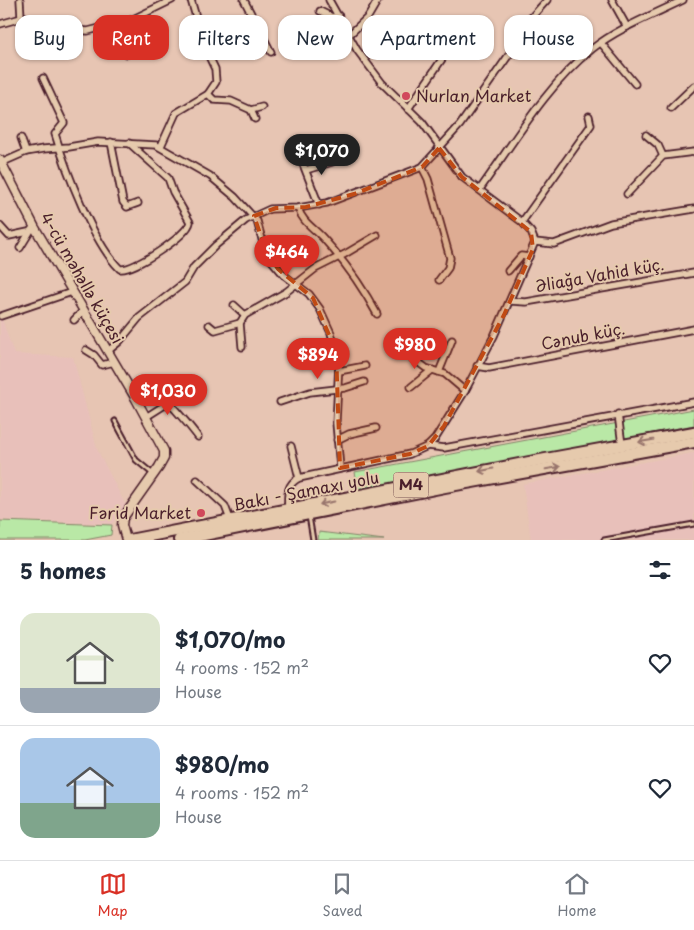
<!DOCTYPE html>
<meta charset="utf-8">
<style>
:root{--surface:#fff;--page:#f2f2f3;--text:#1f2937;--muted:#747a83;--line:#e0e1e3;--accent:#d93025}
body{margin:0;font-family:"Playpen Sans",sans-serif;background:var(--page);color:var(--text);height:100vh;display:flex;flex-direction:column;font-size:19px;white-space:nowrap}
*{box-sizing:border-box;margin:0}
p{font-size:16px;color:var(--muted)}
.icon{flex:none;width:28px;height:28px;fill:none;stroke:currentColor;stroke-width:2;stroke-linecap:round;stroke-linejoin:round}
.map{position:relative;height:540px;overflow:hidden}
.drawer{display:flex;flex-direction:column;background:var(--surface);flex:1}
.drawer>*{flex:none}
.guide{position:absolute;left:15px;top:15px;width:665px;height:45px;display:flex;gap:10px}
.price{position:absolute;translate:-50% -42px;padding:0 11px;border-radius:18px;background:var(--accent);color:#fff;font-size:16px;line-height:32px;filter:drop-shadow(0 1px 2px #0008)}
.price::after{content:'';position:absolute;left:50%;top:30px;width:15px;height:11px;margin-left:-8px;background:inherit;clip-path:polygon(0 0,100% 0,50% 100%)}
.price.current{background:#222;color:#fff}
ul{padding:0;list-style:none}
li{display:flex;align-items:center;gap:15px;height:125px;padding:0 20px}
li+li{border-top:1px solid var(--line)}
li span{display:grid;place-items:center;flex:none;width:140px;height:100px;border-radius:15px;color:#555}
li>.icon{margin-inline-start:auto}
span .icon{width:60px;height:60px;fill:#fffc;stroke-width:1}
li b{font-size:21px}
h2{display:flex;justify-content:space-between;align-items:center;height:60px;padding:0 20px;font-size:21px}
.chip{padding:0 18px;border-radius:15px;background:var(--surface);box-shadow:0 1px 4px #0004;font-size:18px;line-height:45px}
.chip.current{background:var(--accent);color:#fff}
.tab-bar{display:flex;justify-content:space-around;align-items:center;height:70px;border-top:1px solid var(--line);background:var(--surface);font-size:14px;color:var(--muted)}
.tab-bar a{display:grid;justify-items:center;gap:2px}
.tab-bar .current{color:var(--accent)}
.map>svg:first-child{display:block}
.built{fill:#e8c0ba}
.green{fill:#b9e8a6;stroke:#828468}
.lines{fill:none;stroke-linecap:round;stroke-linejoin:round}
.service-casing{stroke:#4a1f2b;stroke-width:7}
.minor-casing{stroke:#4a1f2b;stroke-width:9}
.tertiary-casing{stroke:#4a1f2b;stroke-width:11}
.trunk-casing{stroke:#4a1f2b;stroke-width:14}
.service{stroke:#e6caad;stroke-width:3}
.minor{stroke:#e6caad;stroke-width:5.5}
.tertiary{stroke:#e6caad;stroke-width:8}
.trunk{stroke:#e6caad;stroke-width:10}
.oneway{stroke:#98746c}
.marked{fill:#c04a14;fill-opacity:0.2;stroke:#c04a14;stroke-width:4;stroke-dasharray:10 6;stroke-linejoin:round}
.poi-dot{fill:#d1495b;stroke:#e6caad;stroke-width:2}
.labels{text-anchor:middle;stroke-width:4;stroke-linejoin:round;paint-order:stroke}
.shield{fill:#e6caad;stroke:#795252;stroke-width:1}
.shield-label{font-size:15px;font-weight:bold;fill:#4a1f2b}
.poi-label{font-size:16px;fill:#4a1f2b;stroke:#e6caad;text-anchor:start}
.street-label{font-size:16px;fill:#4a1f2b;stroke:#e6caad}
</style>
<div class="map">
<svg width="694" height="540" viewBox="0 0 694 540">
<rect width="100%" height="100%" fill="#e7c5b3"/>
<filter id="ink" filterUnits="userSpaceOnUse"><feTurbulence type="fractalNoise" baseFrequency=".02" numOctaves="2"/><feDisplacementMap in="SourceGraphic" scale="10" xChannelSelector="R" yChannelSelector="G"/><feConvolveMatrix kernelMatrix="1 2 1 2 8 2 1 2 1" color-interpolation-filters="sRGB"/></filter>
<g filter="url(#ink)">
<g class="built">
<polygon points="0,313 14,354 73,357 97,449 126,506 112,524 0,520"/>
<polygon points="694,453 694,540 531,540 523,484"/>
</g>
<g class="green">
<polygon points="694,409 694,425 358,490 355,472"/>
<polygon points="0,521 112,525 111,535 85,540 0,540"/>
<polygon points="319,532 384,540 318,540"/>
</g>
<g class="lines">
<g class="service-casing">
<g id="service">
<polyline points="115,421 136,460 153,474"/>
<polyline points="309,516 313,540"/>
<polyline points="604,540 694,524"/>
</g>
</g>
<g class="minor-casing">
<g id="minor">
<polyline points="20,0 21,17"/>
<polyline points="244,0 271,52"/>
<polyline points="612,0 627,27"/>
<polyline points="320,11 332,17 339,16"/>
<polyline points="0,24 25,17 58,29 88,31 131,20 172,0"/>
<polyline points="120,24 127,54"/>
<polyline points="349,35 368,17 378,0"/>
<polyline points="601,43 635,84"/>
<path d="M43,78L64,123L55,134C66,170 93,243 120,269C134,271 188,235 190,222L173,192L168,178L129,143"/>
<polyline points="208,94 214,100 231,101 251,110 262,107"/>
<polyline points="671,108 694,86"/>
<polyline points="408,109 451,46"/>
<polyline points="251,110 255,119"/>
<polyline points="646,135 658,145 663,156"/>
<polyline points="21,138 26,152"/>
<polyline points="111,142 123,202 127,207 138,203"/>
<polyline points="161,146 176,113 208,94 216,82 215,69 205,48 191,0"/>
<polyline points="299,154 319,205"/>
<polyline points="1,163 26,152 43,149 69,147 98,142 156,145 210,176 235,197 257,221 263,243 272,261 284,275 309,294 320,309 331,333 339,363 336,423 340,468"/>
<polyline points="422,167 428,179 450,258 448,268 439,280"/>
<polyline points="306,170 332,162"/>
<path d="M480,189C514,142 546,86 592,49C618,28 653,15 683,0"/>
<polyline points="627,194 663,156 694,152"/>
<path d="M298,208C302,222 314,228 323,238C344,261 362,286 377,314"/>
<polyline points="522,222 591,125 589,116"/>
<polyline points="0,226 9,236 28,232"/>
<polyline points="535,242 554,244 611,223 694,209"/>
<polyline points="20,248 31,230"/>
<polyline points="508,271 521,256 529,257"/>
<polyline points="510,301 526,302 694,273"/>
<polyline points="234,305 245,315"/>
<polyline points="1,316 72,292"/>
<polyline points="74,320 83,311"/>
<polyline points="209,325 215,330 240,323"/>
<polyline points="242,347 240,323 245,315 286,292 315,269 345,254 377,235"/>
<polyline points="86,350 94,355 102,365 114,362"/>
<polyline points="108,351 120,341 139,318 185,282 194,267 216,245 246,220 270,209 298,208 327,203 422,167 460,125 513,49 529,20 547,0"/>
<polyline points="411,357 426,368 445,374 465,391"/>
<polyline points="477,366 489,368 694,329"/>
<polyline points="339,371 365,366"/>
<polyline points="439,372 452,340"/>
<polyline points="411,387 432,370"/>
<path d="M136,399L160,390C171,407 186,420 198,437"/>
<polyline points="280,402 310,392 345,388 364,382"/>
<polyline points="618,414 622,445"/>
<polyline points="146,417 168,403"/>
<polyline points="337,440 349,434 376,428"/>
<polyline points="291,446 299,478"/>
<polyline points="428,446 444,448 694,402"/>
<polyline points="197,480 225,506 231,522"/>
<path d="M288,511C288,497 285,485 299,478L410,454L428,446L435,439L465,391L494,336L535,242L531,232L522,222L462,177L422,122L382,83L357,50L329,0"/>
</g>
</g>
<g class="tertiary-casing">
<polyline id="tertiary" points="0,160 35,228 136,399 164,451 164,458 159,467 123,518 122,525 126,540"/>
</g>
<g class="trunk-casing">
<g id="trunk">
<polyline points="129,540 529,462 694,432"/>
<polyline points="179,540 445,487 694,442"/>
</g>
</g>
<use href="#service" class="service"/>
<use href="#minor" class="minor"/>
<use href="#tertiary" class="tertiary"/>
<use href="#trunk" class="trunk"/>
</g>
<defs><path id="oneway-shaft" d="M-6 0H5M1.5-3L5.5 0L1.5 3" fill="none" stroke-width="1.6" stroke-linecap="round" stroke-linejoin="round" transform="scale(1.25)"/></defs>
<g class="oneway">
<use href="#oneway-shaft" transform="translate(646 441) rotate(170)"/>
<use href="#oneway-shaft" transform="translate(553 468) rotate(-10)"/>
<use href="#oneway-shaft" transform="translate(486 470) rotate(169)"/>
<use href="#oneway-shaft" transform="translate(327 503) rotate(168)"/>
</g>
</g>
<path class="marked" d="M439,148L462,177L531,232L533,249L504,315L444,426L428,446L410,454L340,468L336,351L313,298L278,269L266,251L254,216L276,208L306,207L354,194L422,167Z"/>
<g class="poi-dot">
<circle cx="406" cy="96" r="5"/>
<circle cx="201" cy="513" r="5"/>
</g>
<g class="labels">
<rect class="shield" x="393.5" y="472.5" width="35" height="25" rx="4"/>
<g class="shield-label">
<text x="411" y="490">M4</text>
</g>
<g class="poi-label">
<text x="416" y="102">Nurlan Market</text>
<text x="191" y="519" text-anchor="end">Fərid Market</text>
</g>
<g class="street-label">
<text transform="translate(600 275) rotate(-10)" y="6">Əliağa Vahid küç.</text>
<text transform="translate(82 278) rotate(60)" y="6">4-cü məhəllə küçesi</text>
<text transform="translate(583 336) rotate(-11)" y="6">Cənub küç.</text>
<text transform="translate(306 491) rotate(-11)" y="6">Bakı - Şamaxı yolu</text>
</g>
</g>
</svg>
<b class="price current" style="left:322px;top:176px">$1,070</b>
<b class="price" style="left:287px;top:277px">$464</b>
<b class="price" style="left:415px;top:370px">$980</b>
<b class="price" style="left:318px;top:380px">$894</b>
<b class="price" style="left:168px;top:416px">$1,030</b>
<div class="guide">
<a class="chip">Buy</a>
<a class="chip current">Rent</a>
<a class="chip">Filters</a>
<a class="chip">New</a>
<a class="chip">Apartment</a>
<a class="chip">House</a>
</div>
</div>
<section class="drawer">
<h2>5 homes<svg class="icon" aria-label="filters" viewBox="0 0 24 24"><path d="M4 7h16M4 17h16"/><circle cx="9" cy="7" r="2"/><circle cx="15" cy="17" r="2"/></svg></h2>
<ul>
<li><span style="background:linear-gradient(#dfe7d0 75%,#9aa5b1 0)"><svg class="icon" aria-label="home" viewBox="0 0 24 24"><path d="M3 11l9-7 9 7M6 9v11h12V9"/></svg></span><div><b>$1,070/mo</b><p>4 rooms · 152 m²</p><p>House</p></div><svg class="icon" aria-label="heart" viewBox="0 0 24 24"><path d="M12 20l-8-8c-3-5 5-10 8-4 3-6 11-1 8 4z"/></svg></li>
<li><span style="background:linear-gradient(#a9c7e8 65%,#7fa58c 0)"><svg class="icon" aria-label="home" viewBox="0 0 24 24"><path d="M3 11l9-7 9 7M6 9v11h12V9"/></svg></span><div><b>$980/mo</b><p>4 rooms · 152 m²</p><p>House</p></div><svg class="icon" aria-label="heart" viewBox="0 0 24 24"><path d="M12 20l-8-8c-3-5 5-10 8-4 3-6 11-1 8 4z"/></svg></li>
</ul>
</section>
<nav class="tab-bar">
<a class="current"><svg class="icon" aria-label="map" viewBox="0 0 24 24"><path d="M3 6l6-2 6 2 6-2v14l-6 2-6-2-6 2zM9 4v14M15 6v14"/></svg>Map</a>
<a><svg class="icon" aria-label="saved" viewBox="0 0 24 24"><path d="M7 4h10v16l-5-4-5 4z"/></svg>Saved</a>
<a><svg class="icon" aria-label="home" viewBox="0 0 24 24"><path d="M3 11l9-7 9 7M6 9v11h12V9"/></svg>Home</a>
</nav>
